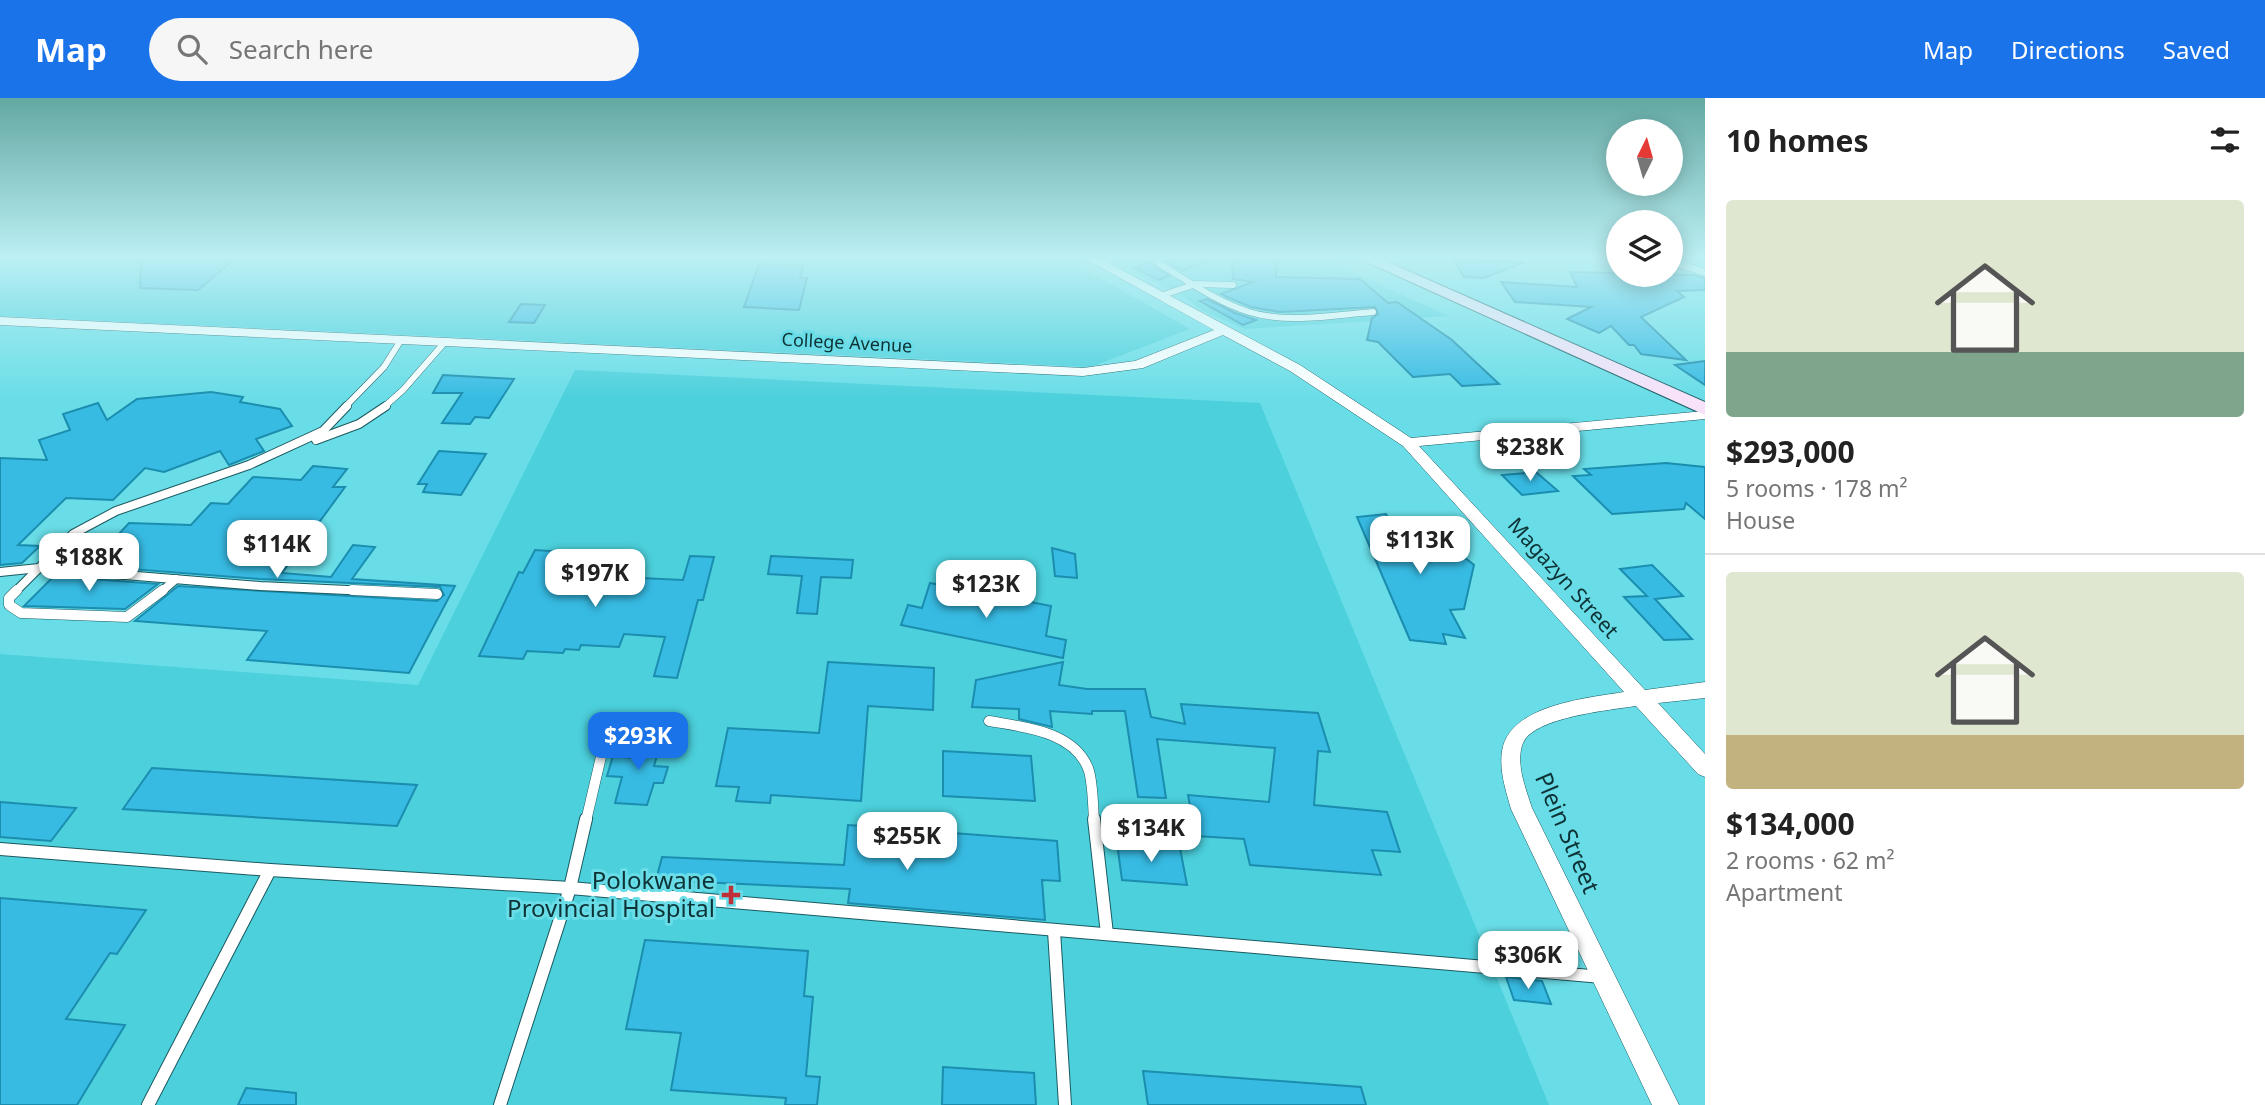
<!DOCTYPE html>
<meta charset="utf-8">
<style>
:root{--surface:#fff;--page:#f6f6f6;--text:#222;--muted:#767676;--line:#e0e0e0;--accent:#1a73e8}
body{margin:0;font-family:"Noto Sans",sans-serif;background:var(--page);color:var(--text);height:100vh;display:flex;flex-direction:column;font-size:26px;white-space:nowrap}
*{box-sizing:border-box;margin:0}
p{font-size:23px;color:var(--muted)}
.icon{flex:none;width:38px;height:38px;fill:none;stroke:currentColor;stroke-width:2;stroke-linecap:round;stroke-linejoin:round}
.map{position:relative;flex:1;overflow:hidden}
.side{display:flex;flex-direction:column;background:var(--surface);width:560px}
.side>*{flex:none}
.needle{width:46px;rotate:5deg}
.tools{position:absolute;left:1606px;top:21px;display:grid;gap:14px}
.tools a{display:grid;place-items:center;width:77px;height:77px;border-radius:50%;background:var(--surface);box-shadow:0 4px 18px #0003;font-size:35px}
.price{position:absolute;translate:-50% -60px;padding:0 16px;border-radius:14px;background:#fff;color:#222;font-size:23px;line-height:46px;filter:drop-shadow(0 2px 4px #0008)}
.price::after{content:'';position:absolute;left:50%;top:42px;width:21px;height:16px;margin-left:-10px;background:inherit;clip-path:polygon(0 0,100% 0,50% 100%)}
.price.active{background:var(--accent);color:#fff}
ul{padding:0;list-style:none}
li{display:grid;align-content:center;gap:14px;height:371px;padding:0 21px}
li+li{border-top:2px solid var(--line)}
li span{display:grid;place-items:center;height:217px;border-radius:7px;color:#555}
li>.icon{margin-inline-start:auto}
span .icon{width:126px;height:126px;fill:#fffc;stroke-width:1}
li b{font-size:30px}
h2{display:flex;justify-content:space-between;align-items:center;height:84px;padding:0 21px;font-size:30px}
header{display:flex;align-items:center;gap:42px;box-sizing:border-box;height:98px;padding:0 35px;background:var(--accent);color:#fff}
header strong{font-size:33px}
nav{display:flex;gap:38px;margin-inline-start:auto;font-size:24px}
.search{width:490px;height:63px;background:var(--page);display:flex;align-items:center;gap:18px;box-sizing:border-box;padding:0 24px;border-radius:38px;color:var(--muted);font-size:26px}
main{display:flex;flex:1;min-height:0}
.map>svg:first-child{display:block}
.built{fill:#4bd0dc}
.building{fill:#37bbe3;stroke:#1b8dae;stroke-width:2}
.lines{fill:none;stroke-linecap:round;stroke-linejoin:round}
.lane-far3-casing{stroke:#1a5a60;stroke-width:7}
.lane-far2-casing{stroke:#1a5a60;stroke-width:10}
.lane-far1-casing{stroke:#1a5a60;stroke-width:11}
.lane-casing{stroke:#1a5a60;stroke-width:14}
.street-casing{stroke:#1a5a60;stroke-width:1}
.secondary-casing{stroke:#1a5a60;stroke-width:2}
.lane-far3{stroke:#fff;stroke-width:6}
.lane-far2{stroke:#fff;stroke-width:8}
.lane-far1{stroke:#fff;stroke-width:10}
.lane{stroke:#fff;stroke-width:12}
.street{fill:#fff;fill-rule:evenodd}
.secondary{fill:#f8e2fa;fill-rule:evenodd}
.poi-dot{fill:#c03038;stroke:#69dde7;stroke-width:2.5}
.labels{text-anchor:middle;stroke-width:6;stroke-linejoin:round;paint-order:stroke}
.far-street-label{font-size:18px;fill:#0d3336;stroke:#69dde7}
.street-label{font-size:21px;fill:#0d3336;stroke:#69dde7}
.near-street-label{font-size:24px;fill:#0d3336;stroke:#69dde7}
.near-poi-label{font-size:24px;fill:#0d3336;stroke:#69dde7;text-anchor:end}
</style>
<header>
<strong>Map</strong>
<div class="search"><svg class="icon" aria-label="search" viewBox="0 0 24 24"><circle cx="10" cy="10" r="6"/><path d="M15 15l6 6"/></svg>Search here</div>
<nav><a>Map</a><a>Directions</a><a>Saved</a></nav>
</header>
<main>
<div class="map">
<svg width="1705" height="1007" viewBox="0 0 1705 1007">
<rect width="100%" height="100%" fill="#69dde7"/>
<g class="built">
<polygon points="0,160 1065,160 1190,231 1091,269 0,218"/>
<polygon points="1113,160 1323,160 1448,218 1245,231 1205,214 1175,193 1136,176"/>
<polygon points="575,272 1260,305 1549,1007 0,1007 0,556 418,587"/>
</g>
<g class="building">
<polygon points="141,160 236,160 198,192 140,190"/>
<polygon points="1161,160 1212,160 1212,161 1182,173"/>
<polygon points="1232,160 1277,160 1276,179 1360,181 1388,205 1397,204 1452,242 1499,286 1462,288 1450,276 1413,279 1378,244 1367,242 1372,220 1378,216 1375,209 1280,214 1251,209 1227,199 1221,196 1253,184 1233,181"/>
<polygon points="1454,162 1525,164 1484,180 1464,179"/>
<polygon points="1153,163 1155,169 1169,178 1159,182 1135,170"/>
<polygon points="759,166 803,168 800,180 807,180 799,212 744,209"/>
<polygon points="1570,174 1693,177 1705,180 1705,192 1677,193 1684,199 1641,219 1686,262 1641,256 1634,247 1629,247 1611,228 1599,235 1567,221 1591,209 1515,204 1501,184 1577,189"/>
<polygon points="1207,201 1235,215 1256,222 1243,227 1200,203"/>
<polygon points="521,206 545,207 534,225 509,224"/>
<polygon points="1705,263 1705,287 1675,267"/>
<polygon points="443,277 496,280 514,281 489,320 475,319 470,326 442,325 462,295 433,295"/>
<polygon points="211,294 243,299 240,304 280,311 292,328 256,341 264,353 229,367 220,353 164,374 145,370 113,402 66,400 18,447 40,448 22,465 0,467 0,360 47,362 39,342 70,332 63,316 98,305 107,322 137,301"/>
<polygon points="439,353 486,356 461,397 423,394 427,386 418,386"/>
<polygon points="1666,365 1705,369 1705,421 1686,405 1684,411 1612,416 1573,378 1591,377 1584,371"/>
<polygon points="313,368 347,371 333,389 345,389 282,475 331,479 353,447 375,449 352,481 455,488 409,575 247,562 267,533 135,523 178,488 437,503 444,497 440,489 260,481 66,466 68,463 92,465 129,425 191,427 211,405 228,406 253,379 301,382"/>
<polygon points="1536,374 1558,393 1522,397 1502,377"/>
<polygon points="1386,416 1388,420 1417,422 1474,467 1464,511 1450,512 1465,540 1443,536 1446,546 1410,542 1357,419"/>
<polygon points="1052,450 1075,456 1077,480 1055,478"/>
<polygon points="535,452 606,457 597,479 601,479 600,482 640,484 641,480 683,482 690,458 714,459 703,502 698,502 677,580 654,578 665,539 624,536 619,549 581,547 579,552 565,551 563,555 527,553 523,561 479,558 519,474 523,475"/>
<polygon points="771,458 853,462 851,480 821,479 817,516 797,515 802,478 768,476"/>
<polygon points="1652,467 1683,498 1655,501 1692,541 1664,542 1624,499 1647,498 1620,471"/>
<polygon points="54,478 158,486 125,511 24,508"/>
<polygon points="930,485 1051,508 1046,538 1066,542 1063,560 901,527 908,507 922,510"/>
<polygon points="828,564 934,570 933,612 868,608 861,703 771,697 770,705 736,703 739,689 716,688 728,630 819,635"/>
<polygon points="1063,564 1059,587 1087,591 1145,591 1151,619 1185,626 1181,606 1318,615 1330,654 1318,653 1314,707 1387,714 1400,754 1372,752 1381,777 1250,767 1244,741 1196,738 1188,697 1269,704 1275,650 1157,641 1166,700 1138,699 1125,613 1092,613 1092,616 1050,613 1052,629 1019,621 1019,611 972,609 976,582"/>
<polygon points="637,639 662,641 654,668 668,669 663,685 654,685 647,707 615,705 622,679 607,678 613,658 631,660"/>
<polygon points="943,653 1031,658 1035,703 943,698"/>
<polygon points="152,670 417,687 397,728 123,711"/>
<polygon points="0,704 76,710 51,743 0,739"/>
<polygon points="848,727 1057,743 1060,783 1042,782 1045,822 848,805 850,791 656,782 662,759 844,767"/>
<polygon points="1117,745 1180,750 1187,787 1122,782"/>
<polygon points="0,800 146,812 117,856 110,855 66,921 125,927 77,1007 0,1007"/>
<polygon points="645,842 808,853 804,898 813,899 806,978 820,979 817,1007 785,1007 786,1000 671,992 681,935 626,931"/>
<polygon points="1506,879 1542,883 1551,906 1514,902"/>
<polygon points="943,969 1034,975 1036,1007 942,1007"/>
<polygon points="1143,973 1361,989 1366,1007 1148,1007"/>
<polygon points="246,990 296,995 296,1007 238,1007"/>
</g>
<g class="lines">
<g class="lane-far3-casing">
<g id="lane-far3">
<path d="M1158,165C1187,182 1216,204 1249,214C1288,226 1333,217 1373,214"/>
<polyline points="1160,198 1196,186 1233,187"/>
<polyline points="345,309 384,269 401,242"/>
<polyline points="384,309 403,292 445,244"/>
</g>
</g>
<g class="lane-far2-casing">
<g id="lane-far2">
<polyline points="316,342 359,326 386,308"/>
<polyline points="0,474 39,470 260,488 391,494"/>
<polyline points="15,494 73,436 116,413 249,367 323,333 347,308"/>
<polyline points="161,494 176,481"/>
</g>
</g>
<g class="lane-far1-casing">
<g id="lane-far1">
<polyline points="17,492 9,500 9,507 21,515 127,519 163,492"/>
<polyline points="352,492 437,496"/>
<path d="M989,623C1023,629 1076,633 1089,673C1093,688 1093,707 1094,723"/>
<polyline points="586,723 607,633"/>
</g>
</g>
<g class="lane-casing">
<g id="lane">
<polyline points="1094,721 1107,836"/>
<polyline points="0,751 270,772 570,790 1602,879"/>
<polyline points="1054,833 1065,1007"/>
<polyline points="148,1007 270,772"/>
<polyline points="500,1007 570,790 586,721"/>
</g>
</g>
<g class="street-casing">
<g id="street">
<path d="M1084,160H1099L1300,267L1411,340L1705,313V321L1419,348L1645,592L1705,584V600L1658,605L1705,656V679L1698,676L1636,608C1611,612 1534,619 1523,645C1515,665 1526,691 1532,710L1679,1007H1652L1511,711C1506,693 1499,673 1502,653C1509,607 1587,600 1624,594L1403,348L1290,273L1223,237L1143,270L1083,278L0,227V219L1083,270L1135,263L1214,232Z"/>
<polygon points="1671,160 1705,171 1705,178 1671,167"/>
</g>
</g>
<g class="secondary-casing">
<polygon id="secondary" points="1358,160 1379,160 1705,304 1705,317"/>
</g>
<use href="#lane-far3" class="lane-far3"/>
<use href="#lane-far2" class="lane-far2"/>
<use href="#lane-far1" class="lane-far1"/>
<use href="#lane" class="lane"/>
<use href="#street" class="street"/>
<use href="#secondary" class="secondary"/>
</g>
<linearGradient id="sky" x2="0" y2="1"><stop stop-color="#63a8a3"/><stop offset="0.53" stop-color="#bcf0f4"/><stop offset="1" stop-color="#bcf0f4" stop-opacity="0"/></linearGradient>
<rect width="1705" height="301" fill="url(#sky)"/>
<path class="poi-dot" d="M727.5 786.5h7v7h7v7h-7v7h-7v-7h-7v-7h7z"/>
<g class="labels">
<g class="far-street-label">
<text transform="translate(847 245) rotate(3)" y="6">College Avenue</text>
</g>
<g class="street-label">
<text transform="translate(1563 480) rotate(48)" y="7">Magazyn Street</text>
</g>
<g class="near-street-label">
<text transform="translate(1567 735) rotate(67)" y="8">Plein Street</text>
</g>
<g class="near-poi-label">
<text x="715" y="791">Polokwane<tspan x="715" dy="28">Provincial Hospital</tspan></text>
</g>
</g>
</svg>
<div class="tools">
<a><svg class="needle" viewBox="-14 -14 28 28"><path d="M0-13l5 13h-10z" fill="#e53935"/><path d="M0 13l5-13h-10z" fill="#767676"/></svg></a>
<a><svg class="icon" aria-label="layers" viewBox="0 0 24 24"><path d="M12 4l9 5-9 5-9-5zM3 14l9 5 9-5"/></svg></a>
</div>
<b class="price" style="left:1530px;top:385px">$238K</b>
<b class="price" style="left:1420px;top:478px">$113K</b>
<b class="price" style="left:277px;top:482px">$114K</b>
<b class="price" style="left:89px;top:495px">$188K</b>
<b class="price" style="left:595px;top:511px">$197K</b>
<b class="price" style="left:986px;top:522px">$123K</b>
<b class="price active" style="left:638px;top:674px">$293K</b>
<b class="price" style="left:1151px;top:766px">$134K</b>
<b class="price" style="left:907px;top:774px">$255K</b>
<b class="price" style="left:1528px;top:893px">$306K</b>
</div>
<section class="side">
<h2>10 homes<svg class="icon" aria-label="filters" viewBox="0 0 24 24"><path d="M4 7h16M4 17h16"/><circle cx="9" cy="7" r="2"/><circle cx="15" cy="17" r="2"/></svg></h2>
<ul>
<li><span style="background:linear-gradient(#dfe7d0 70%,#7fa58c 0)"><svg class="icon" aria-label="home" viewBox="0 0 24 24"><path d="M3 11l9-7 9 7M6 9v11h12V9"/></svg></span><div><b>$293,000</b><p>5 rooms · 178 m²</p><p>House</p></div></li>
<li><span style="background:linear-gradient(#dfe7d0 75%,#c2b280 0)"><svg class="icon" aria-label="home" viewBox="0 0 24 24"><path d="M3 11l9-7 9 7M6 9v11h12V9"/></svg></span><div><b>$134,000</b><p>2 rooms · 62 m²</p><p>Apartment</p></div></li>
</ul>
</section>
</main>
